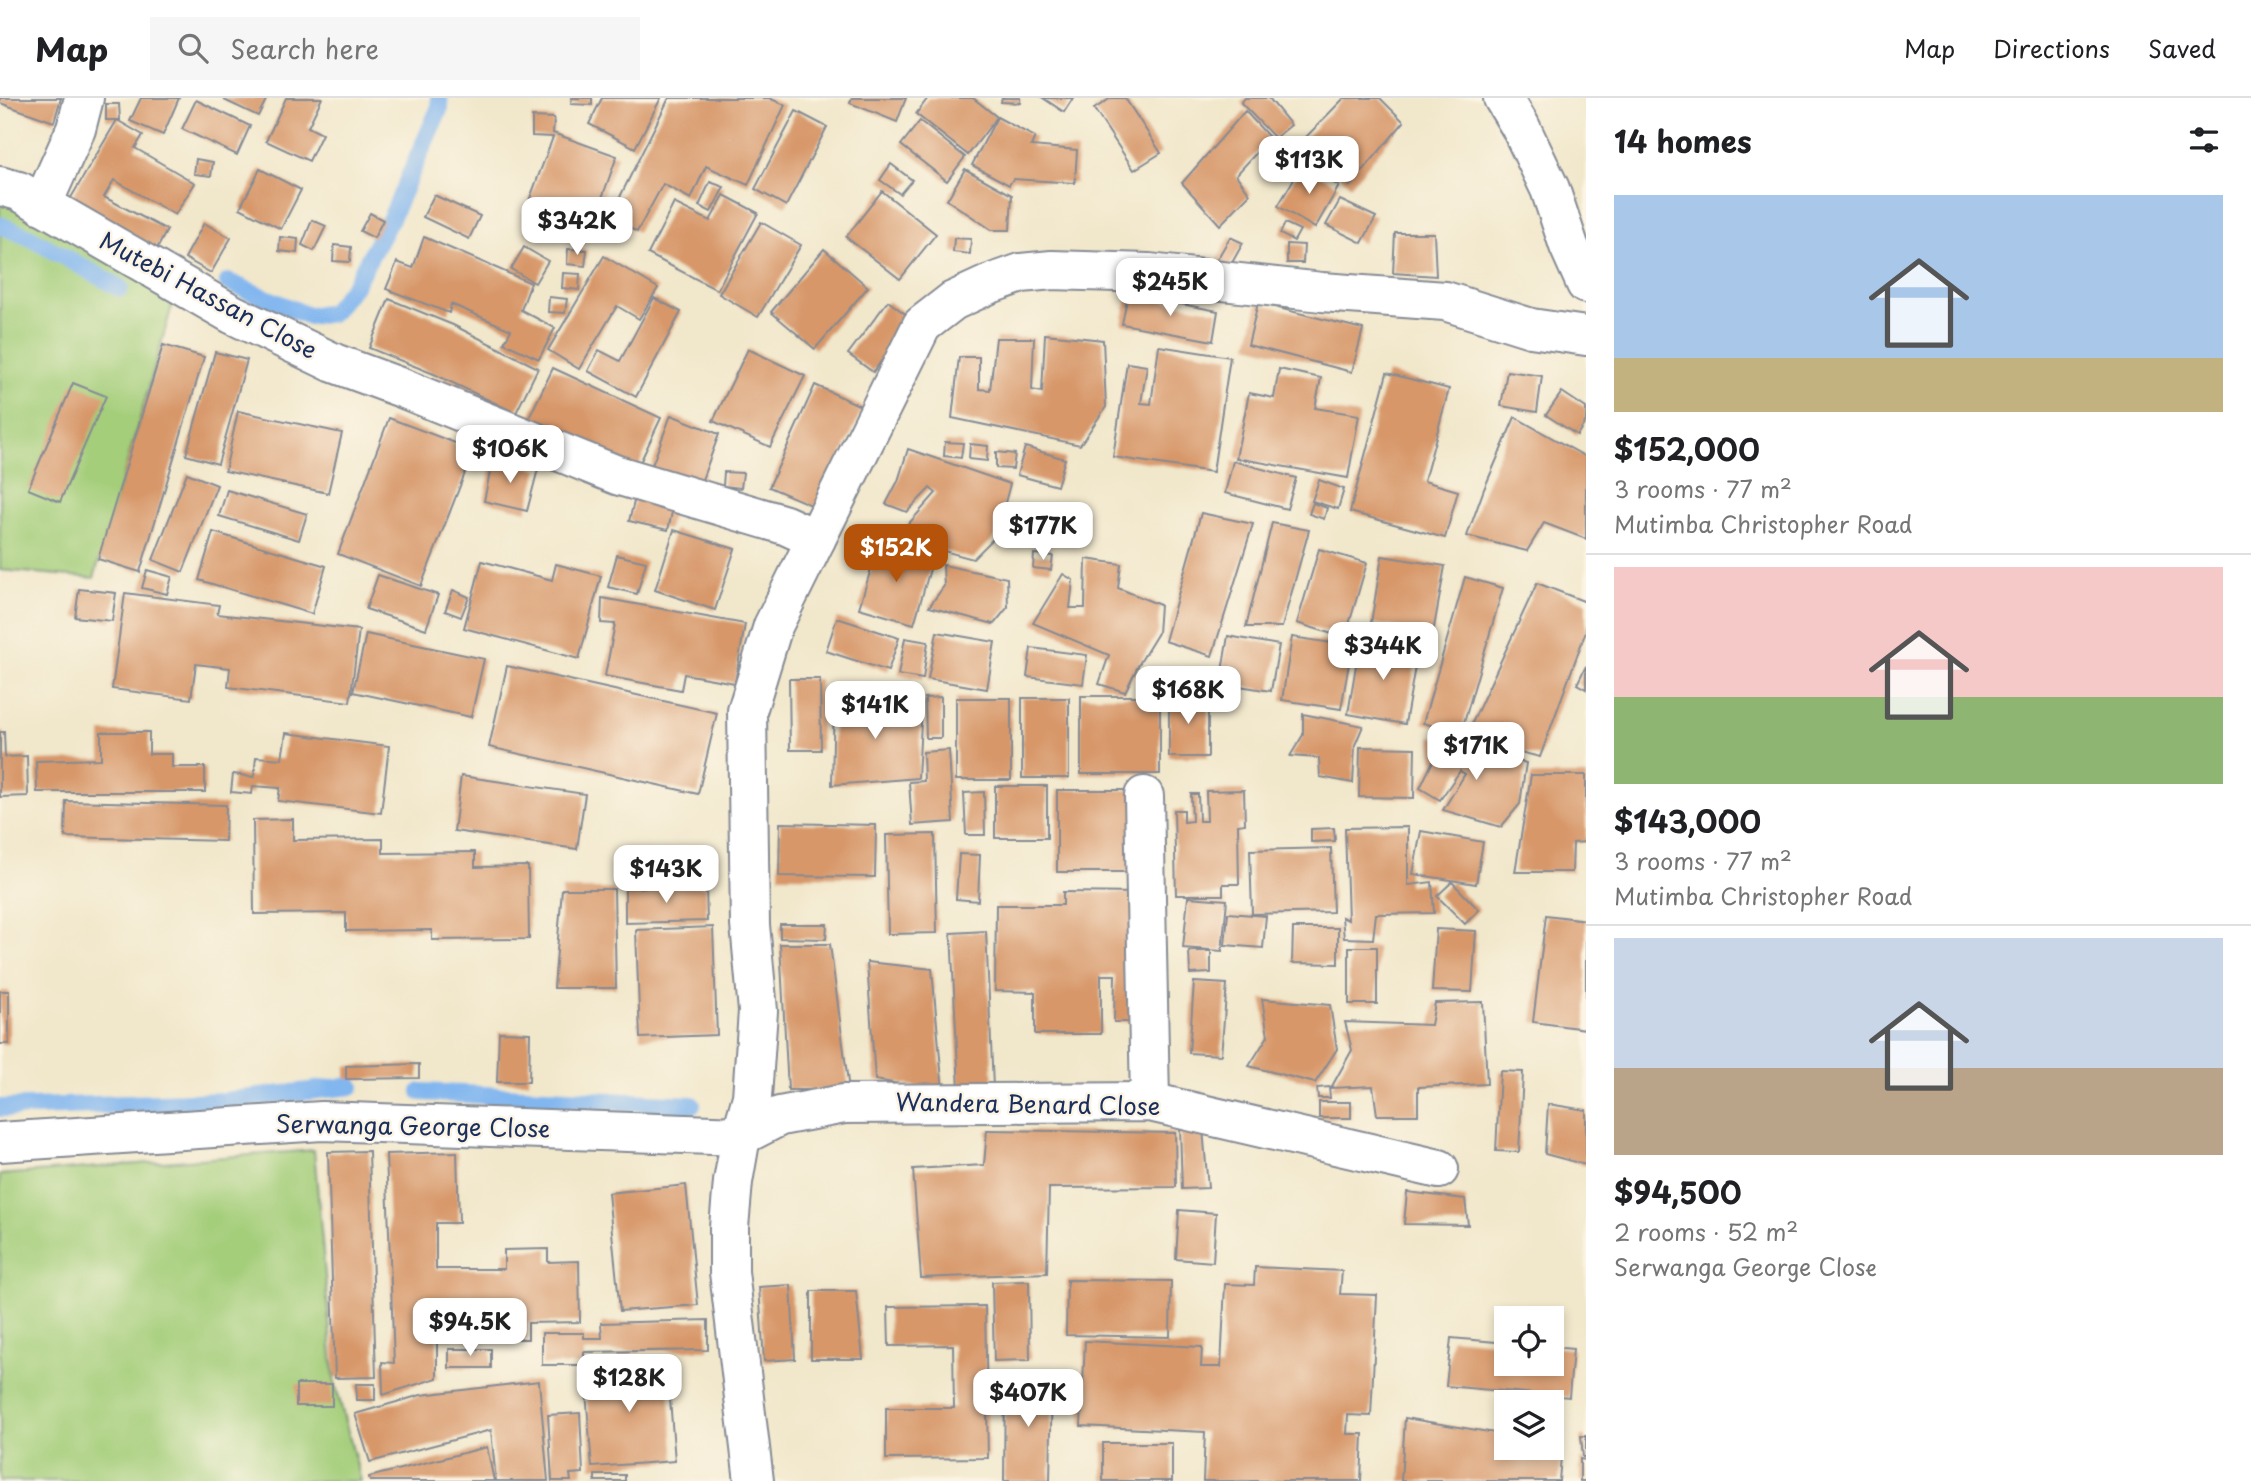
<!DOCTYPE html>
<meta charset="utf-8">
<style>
:root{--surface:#fff;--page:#f6f6f6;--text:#202124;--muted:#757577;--line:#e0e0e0;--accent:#b45309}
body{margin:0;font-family:"Playpen Sans",sans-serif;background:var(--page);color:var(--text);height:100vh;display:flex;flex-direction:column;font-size:26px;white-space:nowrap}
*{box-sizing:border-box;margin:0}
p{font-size:23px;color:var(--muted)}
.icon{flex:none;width:38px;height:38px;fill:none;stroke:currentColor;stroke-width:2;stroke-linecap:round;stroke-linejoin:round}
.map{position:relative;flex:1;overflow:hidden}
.drawer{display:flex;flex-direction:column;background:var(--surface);width:665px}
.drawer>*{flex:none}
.fabs{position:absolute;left:1494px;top:1208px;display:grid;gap:14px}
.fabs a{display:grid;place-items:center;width:70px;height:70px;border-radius:0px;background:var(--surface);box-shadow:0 4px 10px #0003;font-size:35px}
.price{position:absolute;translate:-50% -60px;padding:0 16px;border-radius:14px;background:#fff;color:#222;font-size:23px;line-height:46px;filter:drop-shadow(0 2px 4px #0008)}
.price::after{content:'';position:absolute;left:50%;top:42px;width:21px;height:16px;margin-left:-10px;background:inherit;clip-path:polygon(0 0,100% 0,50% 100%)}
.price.active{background:var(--accent);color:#fff}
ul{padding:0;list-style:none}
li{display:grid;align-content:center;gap:14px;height:371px;padding:0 28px}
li+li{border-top:2px solid var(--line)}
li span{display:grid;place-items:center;height:217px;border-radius:0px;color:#555}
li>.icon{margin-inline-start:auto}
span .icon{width:126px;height:126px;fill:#fffc;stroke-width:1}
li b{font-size:30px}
h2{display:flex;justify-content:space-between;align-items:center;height:84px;padding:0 28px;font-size:30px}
header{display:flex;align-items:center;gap:42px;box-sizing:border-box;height:98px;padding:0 35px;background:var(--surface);border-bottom:2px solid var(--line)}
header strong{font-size:33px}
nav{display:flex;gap:38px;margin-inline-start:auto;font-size:24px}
.search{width:490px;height:63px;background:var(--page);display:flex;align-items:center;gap:18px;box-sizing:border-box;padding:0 24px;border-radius:0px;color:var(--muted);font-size:26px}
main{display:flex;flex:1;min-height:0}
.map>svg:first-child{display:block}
.green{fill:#a4ce7a;stroke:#607e6c;stroke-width:2}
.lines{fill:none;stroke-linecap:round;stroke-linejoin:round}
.stream{stroke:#81b6ef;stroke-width:18}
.building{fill:#d79769}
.minor-casing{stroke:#868b94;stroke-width:42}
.minor{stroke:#fff;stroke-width:38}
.labels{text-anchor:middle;stroke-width:5;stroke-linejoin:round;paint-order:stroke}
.street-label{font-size:24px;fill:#1b2f5e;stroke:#fcf5e5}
</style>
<header>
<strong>Map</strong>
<div class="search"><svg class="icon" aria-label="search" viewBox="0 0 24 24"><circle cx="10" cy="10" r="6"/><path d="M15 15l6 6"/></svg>Search here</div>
<nav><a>Map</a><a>Directions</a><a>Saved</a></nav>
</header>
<main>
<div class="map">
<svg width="1586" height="1383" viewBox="0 0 1586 1383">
<rect width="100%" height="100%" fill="#fcf5e5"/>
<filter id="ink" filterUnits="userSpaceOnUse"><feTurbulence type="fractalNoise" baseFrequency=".0143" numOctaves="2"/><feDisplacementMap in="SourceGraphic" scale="14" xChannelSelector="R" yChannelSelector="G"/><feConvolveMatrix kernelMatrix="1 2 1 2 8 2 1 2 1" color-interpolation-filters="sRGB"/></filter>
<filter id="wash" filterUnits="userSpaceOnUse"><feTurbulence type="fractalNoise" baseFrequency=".00686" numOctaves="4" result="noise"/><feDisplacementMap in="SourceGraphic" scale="28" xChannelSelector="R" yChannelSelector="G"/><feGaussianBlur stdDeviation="1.57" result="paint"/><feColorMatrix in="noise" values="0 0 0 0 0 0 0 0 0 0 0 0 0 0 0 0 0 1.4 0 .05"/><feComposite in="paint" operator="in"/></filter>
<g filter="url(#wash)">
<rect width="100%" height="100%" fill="#f1e7cb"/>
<g class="green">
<polygon points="0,102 176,194 94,480 0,472"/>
<polygon points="314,1052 334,1281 361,1383 0,1383 0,1077"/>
</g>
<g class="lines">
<g class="stream">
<polyline points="0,127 29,139 120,190"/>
<polyline points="228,184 309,218 332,215 355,186 392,118 440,9 439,0"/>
<polyline points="421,994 692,1007"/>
<polyline points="0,1010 225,1003 351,988"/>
</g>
</g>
<g id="blocks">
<g class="building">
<polygon points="0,0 61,0 54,24 0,5"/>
<polygon points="141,0 179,0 163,37 130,23"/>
<polygon points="225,0 267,0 258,18 224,2"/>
<polygon points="286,0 322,0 308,29 322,36 309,63 266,43"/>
<polygon points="572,0 592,0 592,7 571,6"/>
<polygon points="602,0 661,0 635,50 589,26"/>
<polygon points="669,0 769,0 785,7 748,87 706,68 691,101 663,86 637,134 610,119"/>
<polygon points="852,0 906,0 897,24 850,5"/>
<polygon points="928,0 973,0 997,19 968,57 916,16"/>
<polygon points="1002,0 1020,0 1020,5 1001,4"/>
<polygon points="1043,0 1073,0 1064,14"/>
<polygon points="1111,0 1125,0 1161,55 1134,72 1094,11"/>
<polygon points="1245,0 1269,0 1291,27 1275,40 1241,5"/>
<polygon points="1344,0 1380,0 1404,24 1350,88 1306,39"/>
<polygon points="196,2 250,28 237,57 182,31"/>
<polygon points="106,6 119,6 120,22 117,22 143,37 135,50 195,85 175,117 114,82 104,99 167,132 157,151 69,103 117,22 106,22"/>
<polygon points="796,13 827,29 786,108 755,91"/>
<polygon points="1245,13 1270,40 1236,77 1250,96 1220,127 1182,85"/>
<polygon points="532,19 554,20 553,35 617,58 593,125 529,103 553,39 532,38"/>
<polygon points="997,19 1035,39 1031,48 1077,52 1075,85 1013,81 1009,87 972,67"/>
<polygon points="920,23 965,59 947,83 901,47"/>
<polygon points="196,61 213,64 211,78 194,76"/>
<polygon points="891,66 912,82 900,96 880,82"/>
<polygon points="1302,67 1339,88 1315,130 1278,108"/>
<polygon points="260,71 301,92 281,131 240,110"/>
<polygon points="965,71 1012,97 1010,132 992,132 947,102"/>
<polygon points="710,84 724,89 711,114 699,108"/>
<polygon points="882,93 936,136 900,181 846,139"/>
<polygon points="434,97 480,118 469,141 423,119"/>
<polygon points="724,97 758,115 717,192 648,156 674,105 710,123"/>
<polygon points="1340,102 1376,119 1362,145 1326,127"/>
<polygon points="370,115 383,122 374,140 360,133"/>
<polygon points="312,122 326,128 314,153 302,147"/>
<polygon points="761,124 801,147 758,219 719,196"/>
<polygon points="204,125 231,140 211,175 185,160"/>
<polygon points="1285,125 1300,132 1294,143 1280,136"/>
<polygon points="1395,135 1434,135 1436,178 1393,175"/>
<polygon points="280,139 298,141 297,155 279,153"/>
<polygon points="424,139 531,185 521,212 555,230 539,261 504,245 511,232 451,206 449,215 386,191 397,164 413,170"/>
<polygon points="1230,139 1243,145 1228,172 1215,165"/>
<polygon points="954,140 971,141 970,156 953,154"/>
<polygon points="1287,146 1304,147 1303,165 1287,165"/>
<polygon points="334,147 351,149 350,164 333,163"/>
<polygon points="524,149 548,163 535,185 511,171"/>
<polygon points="568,151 587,152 585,168 567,166"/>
<polygon points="824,151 868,189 815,251 771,214"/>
<polygon points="604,158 658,190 639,221 617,208 579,271 548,252"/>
<polygon points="563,175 580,176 579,192 562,190"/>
<polygon points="1128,196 1218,213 1213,243 1122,226"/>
<polygon points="549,199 567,201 565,215 548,214"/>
<polygon points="654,200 681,214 636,299 588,273 599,252 620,263"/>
<polygon points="389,201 453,227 538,270 516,315 434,276 369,250"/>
<polygon points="888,203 912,221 873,274 848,256"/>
<polygon points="1258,205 1363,231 1352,274 1248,247"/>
<polygon points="1045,236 1103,242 1106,309 1080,347 952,320 959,259 979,259 979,291 990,292 996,240 1034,240 1032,292 1042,294"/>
<polygon points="163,247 204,259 140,474 98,461"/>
<polygon points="1159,248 1230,259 1213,374 1113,359 1127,265 1147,268 1141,305 1151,306"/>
<polygon points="748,251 805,278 770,349 713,323"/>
<polygon points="215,254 247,262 218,366 186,357"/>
<polygon points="553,270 661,320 637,371 529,320"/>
<polygon points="1279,271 1321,280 1315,310 1359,317 1348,380 1236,360 1249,295 1274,300"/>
<polygon points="1507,273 1542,278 1537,314 1501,308"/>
<polygon points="1387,275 1449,291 1424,383 1458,393 1445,440 1350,414"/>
<polygon points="73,285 106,298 60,404 28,391"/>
<polygon points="815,287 863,309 818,410 769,389"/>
<polygon points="1562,294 1586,310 1586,323 1577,337 1546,317"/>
<polygon points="238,313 342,335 328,395 225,373"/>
<polygon points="671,317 719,336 700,387 651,370"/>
<polygon points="1515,319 1586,359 1586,441 1544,425 1527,453 1467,438 1484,391"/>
<polygon points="389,320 474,352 421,488 338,456"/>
<polygon points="945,344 963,345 961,360 944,358"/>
<polygon points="970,346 988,348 987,363 969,361"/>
<polygon points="1025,349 1065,361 1057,388 1017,377"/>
<polygon points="908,351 1010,386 996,438 973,461 896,440 936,395 930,390 907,414 886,406 898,383"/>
<polygon points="996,354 1015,356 1013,371 996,370"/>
<polygon points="493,360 538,371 527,413 484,403"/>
<polygon points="1233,363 1296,380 1287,411 1225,395"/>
<polygon points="724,374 743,375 741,390 723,388"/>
<polygon points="187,375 217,387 183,474 153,462"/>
<polygon points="1319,382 1344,391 1338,411 1312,403"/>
<polygon points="227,392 307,416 299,442 219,418"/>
<polygon points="635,400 673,410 668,432 629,423"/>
<polygon points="1313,405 1327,410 1324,421 1309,416"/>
<polygon points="1201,415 1253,426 1212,558 1165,543"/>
<polygon points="1272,425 1309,432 1282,529 1246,529"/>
<polygon points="1009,428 1027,429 1026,444 1007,442"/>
<polygon points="674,432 735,451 715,512 655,492"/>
<polygon points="213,434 326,468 312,516 199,482"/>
<polygon points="879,445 933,461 914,526 859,510"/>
<polygon points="1319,451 1367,465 1345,540 1297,525"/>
<polygon points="1034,456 1053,458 1051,472 1033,470"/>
<polygon points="617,457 646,464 637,496 608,489"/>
<polygon points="1382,458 1445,468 1433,535 1371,525"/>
<polygon points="1086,461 1121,466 1118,490 1160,507 1158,535 1139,566 1125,594 1099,586 1109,557 1033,525 1063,476 1073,482 1070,510 1085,510"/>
<polygon points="482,463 552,482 556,466 601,478 579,561 464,530"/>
<polygon points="943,467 1007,480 1008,509 994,526 929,509 944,488"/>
<polygon points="147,472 172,479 167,496 142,490"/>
<polygon points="378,477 438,497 426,531 366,511"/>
<polygon points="1465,479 1503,490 1461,635 1423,625"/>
<polygon points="1537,485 1586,504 1586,533 1540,659 1465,640"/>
<polygon points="79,491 116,495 112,523 75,519"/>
<polygon points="453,492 469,499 461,519 445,513"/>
<polygon points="125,495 219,507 217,516 359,532 350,604 228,589 230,570 196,566 191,601 112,591"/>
<polygon points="602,500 745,526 735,585 684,576 681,592 605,578 615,526 601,525"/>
<polygon points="837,520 899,540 888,573 826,553"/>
<polygon points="937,534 995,544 987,591 928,581"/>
<polygon points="366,536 484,561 471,619 353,594"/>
<polygon points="1228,538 1279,547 1271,593 1220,585"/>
<polygon points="1292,539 1352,548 1341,611 1282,602"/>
<polygon points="905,540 928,544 923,581 898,577"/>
<polygon points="1360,543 1418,551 1405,626 1348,616"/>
<polygon points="1031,550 1087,557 1083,586 1027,579"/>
<polygon points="507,568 717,615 698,696 489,649"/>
<polygon points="1586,568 1586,591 1577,586"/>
<polygon points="789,581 820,581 821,652 790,652"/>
<rect x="1169" y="596" width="39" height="63"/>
<rect x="1081" y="598" width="79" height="78"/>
<polygon points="941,599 941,640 926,640 925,600"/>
<polygon points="834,600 922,606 918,680 832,687"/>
<rect x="956" y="600" width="55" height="82"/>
<rect x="1022" y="600" width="47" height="80"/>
<polygon points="1303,616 1363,628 1355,647 1353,685 1320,679 1319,660 1290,658 1303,637"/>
<polygon points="0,634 4,634 5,659 27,658 28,698 0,699"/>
<polygon points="101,634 149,634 149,656 172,656 172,669 205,669 205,694 37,694 36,663 101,661"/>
<polygon points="286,635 389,648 381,715 278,703 280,690 253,688 252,696 231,694 233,676 254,679 256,659 282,661"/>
<polygon points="1431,638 1526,665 1520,706 1501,729 1443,712 1465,676 1460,673 1440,702 1420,690 1433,663"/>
<polygon points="1360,649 1415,650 1414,700 1359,699"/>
<polygon points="949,652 953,724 912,727 909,684 924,683 923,654"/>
<polygon points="1531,677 1586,677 1586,744 1573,745 1572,774 1515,774"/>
<polygon points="461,678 585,696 577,751 454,733"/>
<rect x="995" y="688" width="52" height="52"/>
<rect x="1057" y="692" width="83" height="82"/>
<polygon points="1244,692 1245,726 1238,727 1239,786 1223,786 1223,797 1176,797 1174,712 1184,712 1184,724 1192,723 1191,696 1198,696 1199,723 1207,723 1206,693"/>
<polygon points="984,694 985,737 966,737 964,695"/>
<polygon points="66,703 226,707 225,743 65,739"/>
<polygon points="293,721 293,742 383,741 383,755 475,754 475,769 528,768 529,841 432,842 432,832 346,833 346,815 254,816 253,722"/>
<polygon points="780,725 876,727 875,779 779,778"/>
<polygon points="1408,729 1408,787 1432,784 1434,815 1376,816 1373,841 1344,840 1342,819 1348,822 1345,730"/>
<polygon points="1334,730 1335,743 1311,744 1311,731"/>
<polygon points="1421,733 1483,744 1476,786 1413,776"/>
<polygon points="935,736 937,835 888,836 886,737"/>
<polygon points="1331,750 1333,814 1252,816 1250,752"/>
<polygon points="959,756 980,757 978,803 956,801"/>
<polygon points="1452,784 1479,812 1465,826 1437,798"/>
<polygon points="706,788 707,823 625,825 625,790"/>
<polygon points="562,791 614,791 616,890 554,890"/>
<polygon points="1063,794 1140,795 1139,924 1114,924 1115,877 1101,877 1101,936 1035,936 1035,894 995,893 996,807 1063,807"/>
<polygon points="1188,799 1227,802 1222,853 1183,850"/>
<polygon points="1228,815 1266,818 1263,850 1225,847"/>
<polygon points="1546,817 1586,822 1586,931 1533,924"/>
<polygon points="780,826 827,826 826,841 780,840"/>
<polygon points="713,829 717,937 640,940 636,832"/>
<polygon points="1293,830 1338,830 1338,866 1292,865"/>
<polygon points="1436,831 1476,833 1472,894 1432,893"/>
<polygon points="986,833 993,989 959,990 951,835"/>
<polygon points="780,846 830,846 849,992 788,992"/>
<rect x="1349" y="849" width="28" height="57"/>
<polygon points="1189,853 1211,853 1211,875 1190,876"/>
<polygon points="867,864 932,871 943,993 875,982"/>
<polygon points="1194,884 1227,886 1221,957 1189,955"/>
<rect x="0" y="893" width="9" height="53"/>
<polygon points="1262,901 1330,907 1337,951 1315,985 1249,968 1268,938"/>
<polygon points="1483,904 1487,986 1418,989 1418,1017 1377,1017 1373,988 1331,990 1352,952 1345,924 1431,927 1435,905"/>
<polygon points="499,934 530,935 529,984 497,984"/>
<polygon points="419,966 419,980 346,981 346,968"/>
<polygon points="1500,973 1523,974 1519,1054 1496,1053"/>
<polygon points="1329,989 1330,1000 1318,1000 1317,990"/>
<rect x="1319" y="1004" width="32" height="16"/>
<polygon points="1548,1006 1586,1012 1586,1067 1545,1056"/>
<polygon points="1180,1030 1203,1031 1208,1090 1182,1091"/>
<polygon points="987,1032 1175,1035 1176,1089 1049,1090 1047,1175 921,1180 913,1071 984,1067"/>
<polygon points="369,1053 376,1279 335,1280 328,1054"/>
<polygon points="457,1054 459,1125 436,1125 436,1171 504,1171 504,1152 548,1151 548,1164 579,1163 580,1224 528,1225 528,1241 437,1241 437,1280 383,1297 382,1264 394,1265 386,1056"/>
<polygon points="686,1087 698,1207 620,1213 608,1095"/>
<polygon points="1407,1094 1465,1101 1468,1127 1404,1126"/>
<polygon points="1179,1112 1216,1115 1213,1164 1176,1161"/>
<polygon points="1255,1169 1342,1173 1340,1196 1377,1197 1371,1318 1348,1317 1347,1336 1363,1336 1361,1383 1203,1383 1205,1334 1081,1328 1085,1243 1202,1249 1201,1269 1221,1269 1225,1186 1254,1187"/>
<polygon points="1067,1182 1171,1183 1170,1239 1066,1237"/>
<polygon points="1029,1183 1030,1262 994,1263 992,1184"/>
<polygon points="791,1187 795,1261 764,1263 759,1189"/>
<polygon points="811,1193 856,1193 863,1261 811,1261"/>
<polygon points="985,1208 988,1360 886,1361 886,1310 954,1310 953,1247 889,1248 888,1209"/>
<polygon points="708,1222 708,1252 584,1254 584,1267 542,1267 542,1235 584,1235 584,1240 602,1240 601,1225"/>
<polygon points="1451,1240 1507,1245 1507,1265 1552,1265 1552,1249 1573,1251 1569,1299 1446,1288"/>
<rect x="449" y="1251" width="42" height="19"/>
<polygon points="667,1264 675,1363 592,1369 584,1269"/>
<polygon points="1005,1280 1052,1280 1050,1383 1004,1383"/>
<polygon points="539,1283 548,1383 496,1383 491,1332 370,1364 355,1316 421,1297"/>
<rect x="296" y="1286" width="36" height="22"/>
<polygon points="356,1286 375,1286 375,1302 357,1302"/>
<polygon points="580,1315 583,1375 570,1376 571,1383 552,1383 548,1317"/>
<polygon points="1405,1320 1507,1337 1507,1349 1552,1349 1552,1344 1562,1346 1559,1383 1401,1383"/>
<polygon points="1581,1338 1586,1338 1586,1359 1583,1359"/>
<rect x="1103" y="1345" width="69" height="38"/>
<polygon points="487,1349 494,1383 370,1383 369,1379"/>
<polygon points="1580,1361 1586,1362 1586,1383 1580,1383"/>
<rect x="595" y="1377" width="30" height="6"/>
</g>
</g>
</g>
<g filter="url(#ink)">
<use href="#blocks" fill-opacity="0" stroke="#868b94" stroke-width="2"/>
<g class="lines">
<g class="minor-casing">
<g id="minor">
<polyline points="1503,0 1520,28 1550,91 1569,148 1586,186"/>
<polyline points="0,88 19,93 232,216 334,265 402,290 617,377 785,427 816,441"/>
<polyline points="42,107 76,31 84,0"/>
<polyline points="1144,698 1150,1004"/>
<polyline points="0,1044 322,1023 741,1038 780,1018 844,1006 1150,1004 1439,1071"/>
<polyline points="754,1383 729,1174 729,1129 733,1084 741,1038 752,999 758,913 750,827 747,613 773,528 922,227 953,203 990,186 1021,175 1052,172 1149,175 1322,194 1445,203 1531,230 1586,238"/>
</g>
</g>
<use href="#minor" class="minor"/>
</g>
</g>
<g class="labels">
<g class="street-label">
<text transform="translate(208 198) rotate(28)" y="8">Mutebi Hassan Close</text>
<text transform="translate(1028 1007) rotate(1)" y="8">Wandera Benard Close</text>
<text transform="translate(413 1029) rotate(1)" y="8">Serwanga George Close</text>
</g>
</g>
</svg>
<div class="fabs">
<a><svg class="icon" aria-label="locate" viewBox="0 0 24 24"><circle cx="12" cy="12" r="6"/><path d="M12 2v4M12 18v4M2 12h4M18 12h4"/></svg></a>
<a><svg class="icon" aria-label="layers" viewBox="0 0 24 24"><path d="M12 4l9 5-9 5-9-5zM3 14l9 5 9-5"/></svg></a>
</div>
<b class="price" style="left:1309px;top:98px">$113K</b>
<b class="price" style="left:577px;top:159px">$342K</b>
<b class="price" style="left:1170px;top:220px">$245K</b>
<b class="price" style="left:510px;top:387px">$106K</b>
<b class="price" style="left:1043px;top:464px">$177K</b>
<b class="price active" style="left:896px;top:486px">$152K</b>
<b class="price" style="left:1383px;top:584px">$344K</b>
<b class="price" style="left:1188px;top:628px">$168K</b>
<b class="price" style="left:875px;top:643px">$141K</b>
<b class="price" style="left:1476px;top:684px">$171K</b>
<b class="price" style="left:666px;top:807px">$143K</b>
<b class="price" style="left:470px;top:1260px">$94.5K</b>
<b class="price" style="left:629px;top:1316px">$128K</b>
<b class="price" style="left:1028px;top:1331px">$407K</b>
</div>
<section class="drawer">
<h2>14 homes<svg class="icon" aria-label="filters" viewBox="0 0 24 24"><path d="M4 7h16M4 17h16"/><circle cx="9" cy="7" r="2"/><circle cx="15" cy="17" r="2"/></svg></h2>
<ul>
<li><span style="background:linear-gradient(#a9c7e8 75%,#c2b280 0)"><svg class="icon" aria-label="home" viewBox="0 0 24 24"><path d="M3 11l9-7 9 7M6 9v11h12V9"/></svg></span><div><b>$152,000</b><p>3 rooms · 77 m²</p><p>Mutimba Christopher Road</p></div></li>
<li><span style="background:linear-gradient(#f6c9c9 60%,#8fb573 0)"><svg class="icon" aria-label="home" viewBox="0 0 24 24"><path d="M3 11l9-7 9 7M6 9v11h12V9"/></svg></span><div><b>$143,000</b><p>3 rooms · 77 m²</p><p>Mutimba Christopher Road</p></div></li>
<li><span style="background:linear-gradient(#c9d6e8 60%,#b9a48a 0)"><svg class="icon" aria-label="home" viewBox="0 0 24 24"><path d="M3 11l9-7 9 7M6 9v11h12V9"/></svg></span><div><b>$94,500</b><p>2 rooms · 52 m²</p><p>Serwanga George Close</p></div></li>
</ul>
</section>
</main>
